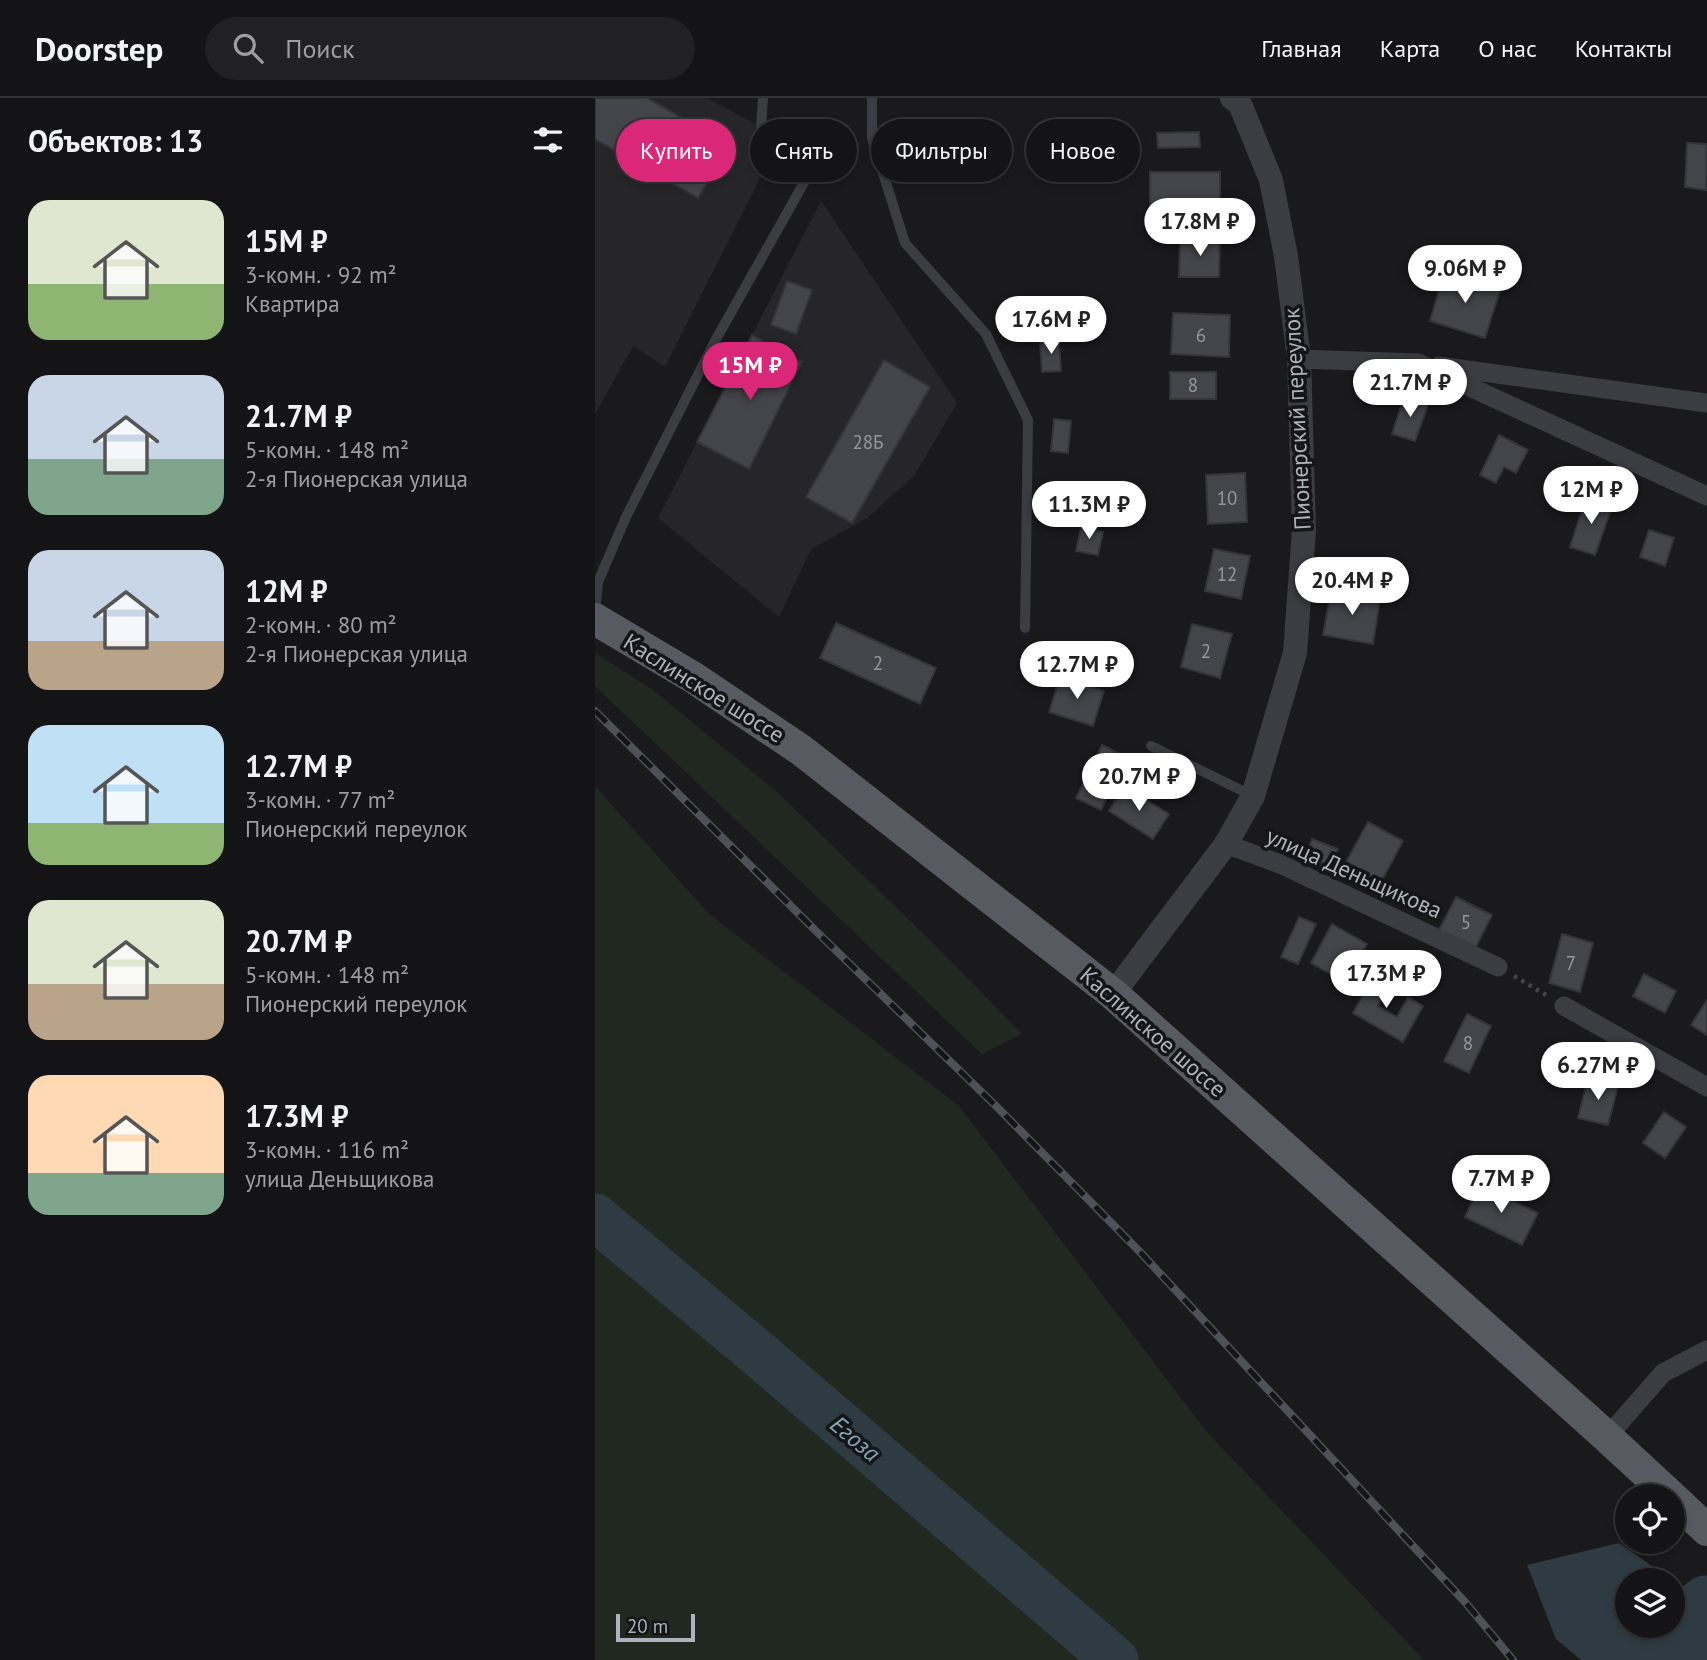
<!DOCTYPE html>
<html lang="ru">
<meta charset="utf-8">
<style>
:root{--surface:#141416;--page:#212123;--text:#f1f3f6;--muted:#9d9ea1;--line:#333335;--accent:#db2777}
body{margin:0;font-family:"PT Sans",sans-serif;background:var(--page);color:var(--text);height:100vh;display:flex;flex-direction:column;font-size:26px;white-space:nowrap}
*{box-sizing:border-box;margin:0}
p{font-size:23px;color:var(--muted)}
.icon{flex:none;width:38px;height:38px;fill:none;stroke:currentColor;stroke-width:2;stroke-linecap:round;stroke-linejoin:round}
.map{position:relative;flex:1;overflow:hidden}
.side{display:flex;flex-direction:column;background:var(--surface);width:595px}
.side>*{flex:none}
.guide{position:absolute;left:21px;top:21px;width:665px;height:63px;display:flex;gap:14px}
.fabs{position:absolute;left:1020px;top:1386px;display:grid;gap:14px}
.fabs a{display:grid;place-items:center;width:70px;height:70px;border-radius:50%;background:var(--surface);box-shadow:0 4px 10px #0003,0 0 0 2px var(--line);font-size:35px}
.scale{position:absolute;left:21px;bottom:18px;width:79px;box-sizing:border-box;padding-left:7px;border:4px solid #acb3bd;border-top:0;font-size:19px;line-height:24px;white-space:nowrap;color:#acb3bd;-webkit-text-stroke:5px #151518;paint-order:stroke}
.price{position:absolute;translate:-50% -60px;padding:0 16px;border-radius:24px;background:#fff;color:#222;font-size:23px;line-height:46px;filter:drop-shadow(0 2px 4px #0008)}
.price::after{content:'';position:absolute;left:50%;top:42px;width:21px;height:16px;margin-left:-10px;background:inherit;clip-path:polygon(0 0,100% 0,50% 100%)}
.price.current{background:var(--accent);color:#fff}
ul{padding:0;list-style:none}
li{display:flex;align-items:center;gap:21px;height:175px;padding:0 28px}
li span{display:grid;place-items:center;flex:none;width:196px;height:140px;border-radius:21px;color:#555}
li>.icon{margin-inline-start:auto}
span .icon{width:84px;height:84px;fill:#fffc;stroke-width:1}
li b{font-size:30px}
h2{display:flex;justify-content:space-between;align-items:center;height:84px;padding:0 28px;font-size:30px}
.chip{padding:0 24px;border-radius:32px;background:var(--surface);box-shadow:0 4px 10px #0003,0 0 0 2px var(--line);font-size:24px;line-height:63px}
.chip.current{background:var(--accent);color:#fff}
header{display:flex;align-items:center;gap:42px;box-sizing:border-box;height:98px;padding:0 35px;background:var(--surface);border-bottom:2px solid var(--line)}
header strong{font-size:33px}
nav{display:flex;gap:38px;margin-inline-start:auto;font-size:24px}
.search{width:490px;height:63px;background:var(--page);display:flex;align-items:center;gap:18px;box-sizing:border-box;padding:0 24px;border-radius:38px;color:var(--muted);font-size:26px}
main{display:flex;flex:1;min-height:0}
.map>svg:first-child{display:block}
.built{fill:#26262a}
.green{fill:#202820}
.water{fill:#2f3b42}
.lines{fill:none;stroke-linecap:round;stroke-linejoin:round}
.river{stroke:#2f3b42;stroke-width:47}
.building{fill:#44454a;stroke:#343439;stroke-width:2}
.path{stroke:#414449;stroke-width:4.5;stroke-dasharray:3.5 5;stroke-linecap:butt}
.service{stroke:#3b3d42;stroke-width:10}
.minor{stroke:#3b3d42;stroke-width:19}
.tertiary{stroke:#3b3d42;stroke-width:24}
.primary{stroke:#575a61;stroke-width:32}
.rail-casing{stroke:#4e5157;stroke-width:8}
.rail{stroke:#151518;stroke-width:5;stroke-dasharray:16;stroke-linecap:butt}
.labels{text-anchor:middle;stroke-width:7;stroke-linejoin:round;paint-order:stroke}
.number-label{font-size:19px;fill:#9298a0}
.street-label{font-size:23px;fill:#acb3bd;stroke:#151518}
.water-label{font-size:24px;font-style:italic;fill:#82a4b9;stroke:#151518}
</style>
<header>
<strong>Doorstep</strong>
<div class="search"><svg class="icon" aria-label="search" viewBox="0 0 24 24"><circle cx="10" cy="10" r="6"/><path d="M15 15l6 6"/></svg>Поиск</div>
<nav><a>Главная</a><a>Карта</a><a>О нас</a><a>Контакты</a></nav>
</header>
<main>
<section class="side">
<h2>Объектов: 13<svg class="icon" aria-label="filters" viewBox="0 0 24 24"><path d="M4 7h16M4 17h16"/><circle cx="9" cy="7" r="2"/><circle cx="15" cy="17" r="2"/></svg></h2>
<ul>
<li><span style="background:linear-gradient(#dfe7d0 60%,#8fb573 0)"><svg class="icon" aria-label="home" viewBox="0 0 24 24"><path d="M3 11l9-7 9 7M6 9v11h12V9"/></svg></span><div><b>15M ₽</b><p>3-комн. · 92 m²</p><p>Квартира</p></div></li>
<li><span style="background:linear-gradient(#c9d6e8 60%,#7fa58c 0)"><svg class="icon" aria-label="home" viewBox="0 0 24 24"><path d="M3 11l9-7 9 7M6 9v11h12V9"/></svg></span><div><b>21.7M ₽</b><p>5-комн. · 148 m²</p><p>2-я Пионерская улица</p></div></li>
<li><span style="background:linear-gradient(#c9d6e8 65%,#b9a48a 0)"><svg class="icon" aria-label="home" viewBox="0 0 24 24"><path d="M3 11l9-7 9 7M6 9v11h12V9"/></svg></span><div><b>12M ₽</b><p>2-комн. · 80 m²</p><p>2-я Пионерская улица</p></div></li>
<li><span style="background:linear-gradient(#bfe0f5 70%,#8fb573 0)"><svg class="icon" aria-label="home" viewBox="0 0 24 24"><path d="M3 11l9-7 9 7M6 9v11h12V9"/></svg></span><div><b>12.7M ₽</b><p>3-комн. · 77 m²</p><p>Пионерский переулок</p></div></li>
<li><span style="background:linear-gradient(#dfe7d0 60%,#b9a48a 0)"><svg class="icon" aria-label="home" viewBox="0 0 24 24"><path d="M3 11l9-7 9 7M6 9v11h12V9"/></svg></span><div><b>20.7M ₽</b><p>5-комн. · 148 m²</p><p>Пионерский переулок</p></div></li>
<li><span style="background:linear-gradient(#ffd9b3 70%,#7fa58c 0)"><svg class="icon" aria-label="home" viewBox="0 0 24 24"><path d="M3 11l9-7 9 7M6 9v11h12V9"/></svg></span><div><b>17.3M ₽</b><p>3-комн. · 116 m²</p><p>улица Деньщикова</p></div></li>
</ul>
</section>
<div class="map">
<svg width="1112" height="1562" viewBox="0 0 1112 1562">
<rect width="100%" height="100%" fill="#1a1a1d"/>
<g class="built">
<polygon points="0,0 112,0 166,29 182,47 70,269 38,248 0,316"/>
<polygon points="226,103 362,305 319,378 272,420 216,451 184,519 63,420"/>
</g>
<g class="green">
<polygon points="0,555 58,592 181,693 343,850 427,936 387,956 0,588"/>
<polygon points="0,688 114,816 364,1008 611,1333 829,1562 0,1562"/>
</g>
<polygon class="water" points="1024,1445 1064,1473 1073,1482 1032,1482 1032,1528 1078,1528 1078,1487 1112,1522 1112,1562 986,1562 961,1541 932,1467"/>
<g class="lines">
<g class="river">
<polyline points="0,1119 166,1258 520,1562"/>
<polyline points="1078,1526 1110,1501"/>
</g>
</g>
<g class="building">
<polygon points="0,0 52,0 134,47 103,100 0,41"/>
<polygon points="604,34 605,49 563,50 562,35"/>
<polygon points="1092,45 1112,46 1111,92 1090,89"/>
<rect x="555" y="74" width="70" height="44"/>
<polygon points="585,141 625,141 624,179 584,179"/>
<polygon points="849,175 905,192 890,240 835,223"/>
<polygon points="192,183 217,192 201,236 176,227"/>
<polygon points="578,215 635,217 634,259 576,256"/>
<polygon points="157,237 207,264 154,371 102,344"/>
<polygon points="464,243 466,273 447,274 445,244"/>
<polygon points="289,262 335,289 257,425 211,399"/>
<rect x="575" y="274" width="46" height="27"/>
<polygon points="809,299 833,307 820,343 797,336"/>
<polygon points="459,321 476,323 473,355 456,353"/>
<polygon points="904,337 933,352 921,375 909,369 901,385 885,377"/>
<polygon points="650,375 652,424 613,426 611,377"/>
<polygon points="991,399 1018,406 1000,457 975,449"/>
<polygon points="486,429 508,434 503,457 481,453"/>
<polygon points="1054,432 1079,440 1070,468 1045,459"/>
<polygon points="619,451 655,458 646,501 610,493"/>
<polygon points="736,493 785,501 778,546 728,537"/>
<polygon points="241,525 341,570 325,606 225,560"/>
<polygon points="597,526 637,536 625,580 586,569"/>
<polygon points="465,579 509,593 498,628 454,614"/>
<polygon points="507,647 532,659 506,712 481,700"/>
<polygon points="529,688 574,716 558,741 514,713"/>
<polygon points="773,724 808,743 786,784 751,764"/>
<polygon points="717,741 743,751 734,772 709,763"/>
<polygon points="861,799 897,817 881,849 844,832"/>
<polygon points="704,819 721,826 703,866 686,859"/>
<polygon points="737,826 772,846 750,884 716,865"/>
<polygon points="967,836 998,845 985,894 954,885"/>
<polygon points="780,874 796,883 783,908 802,919 813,899 828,908 808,944 758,915"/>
<polygon points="1049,876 1081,893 1070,915 1038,898"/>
<polygon points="1112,902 1112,937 1096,927"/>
<polygon points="872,916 896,928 874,975 849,963"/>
<polygon points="993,980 1023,988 1013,1027 983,1020"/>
<polygon points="1069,1014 1091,1029 1070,1060 1048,1045"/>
<polygon points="885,1087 943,1115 927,1147 870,1119"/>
</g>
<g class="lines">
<polyline class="path" points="919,878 951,897"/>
<g class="service">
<polyline points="277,0 277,40 310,145 391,236 433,322 430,530"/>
<polyline points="166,29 168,0"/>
<polyline points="0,514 3,484 31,419 120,243 220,65"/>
<polyline points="556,648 658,698"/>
</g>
<g class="minor">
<polyline points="704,261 823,265 1112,398"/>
<polyline points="844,268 1112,305"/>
<polyline points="631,746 685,766 903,869"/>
<polyline points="969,908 1112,989"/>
<polyline points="1012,1339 1068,1275 1112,1252"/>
</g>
<polyline class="tertiary" points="518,896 631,746 658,698 700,555 709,432 704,261 691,158 676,82 645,6 637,0"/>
<g class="primary">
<polyline points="0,521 99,580 206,652 518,896 1012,1339 1076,1398"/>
<polyline points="1078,1400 1112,1432"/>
</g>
<g class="rail-casing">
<polyline id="rail" points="0,613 224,836 404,1011 546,1155 870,1504 918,1562"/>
</g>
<use href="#rail" class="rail"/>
</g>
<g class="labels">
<g class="number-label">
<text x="606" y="244">6</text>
<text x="598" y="294">8</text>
<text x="273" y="351">28Б</text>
<text x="632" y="407">10</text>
<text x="632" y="483">12</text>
<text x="611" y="560">2</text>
<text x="283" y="572">2</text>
<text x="871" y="831">5</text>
<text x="976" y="872">7</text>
<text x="873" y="952">8</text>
</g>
<g class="street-label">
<text transform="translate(702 321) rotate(-93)" y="8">Пионерский переулок</text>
<text transform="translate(109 590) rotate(32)" y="8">Каслинское шоссе</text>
<text transform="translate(759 775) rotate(24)" y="8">улица Деньщикова</text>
<text transform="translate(558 934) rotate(41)" y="8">Каслинское шоссе</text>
</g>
<g class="water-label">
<text transform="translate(260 1341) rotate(40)" y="8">Егоза</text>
</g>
</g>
</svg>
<div class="fabs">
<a><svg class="icon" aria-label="locate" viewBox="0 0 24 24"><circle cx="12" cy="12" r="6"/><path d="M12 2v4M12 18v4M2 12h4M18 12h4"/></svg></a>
<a><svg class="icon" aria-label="layers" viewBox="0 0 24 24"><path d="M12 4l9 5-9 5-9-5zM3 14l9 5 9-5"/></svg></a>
</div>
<div class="scale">20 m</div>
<b class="price" style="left:605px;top:160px">17.8M ₽</b>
<b class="price" style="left:870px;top:207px">9.06M ₽</b>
<b class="price" style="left:456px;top:258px">17.6M ₽</b>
<b class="price current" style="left:155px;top:304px">15M ₽</b>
<b class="price" style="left:815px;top:321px">21.7M ₽</b>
<b class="price" style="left:996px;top:428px">12M ₽</b>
<b class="price" style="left:494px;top:443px">11.3M ₽</b>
<b class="price" style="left:757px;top:519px">20.4M ₽</b>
<b class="price" style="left:482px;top:603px">12.7M ₽</b>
<b class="price" style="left:544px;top:715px">20.7M ₽</b>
<b class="price" style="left:791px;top:912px">17.3M ₽</b>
<b class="price" style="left:1003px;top:1004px">6.27M ₽</b>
<b class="price" style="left:906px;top:1117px">7.7M ₽</b>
<div class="guide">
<a class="chip current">Купить</a>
<a class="chip">Снять</a>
<a class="chip">Фильтры</a>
<a class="chip">Новое</a>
</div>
</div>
</main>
